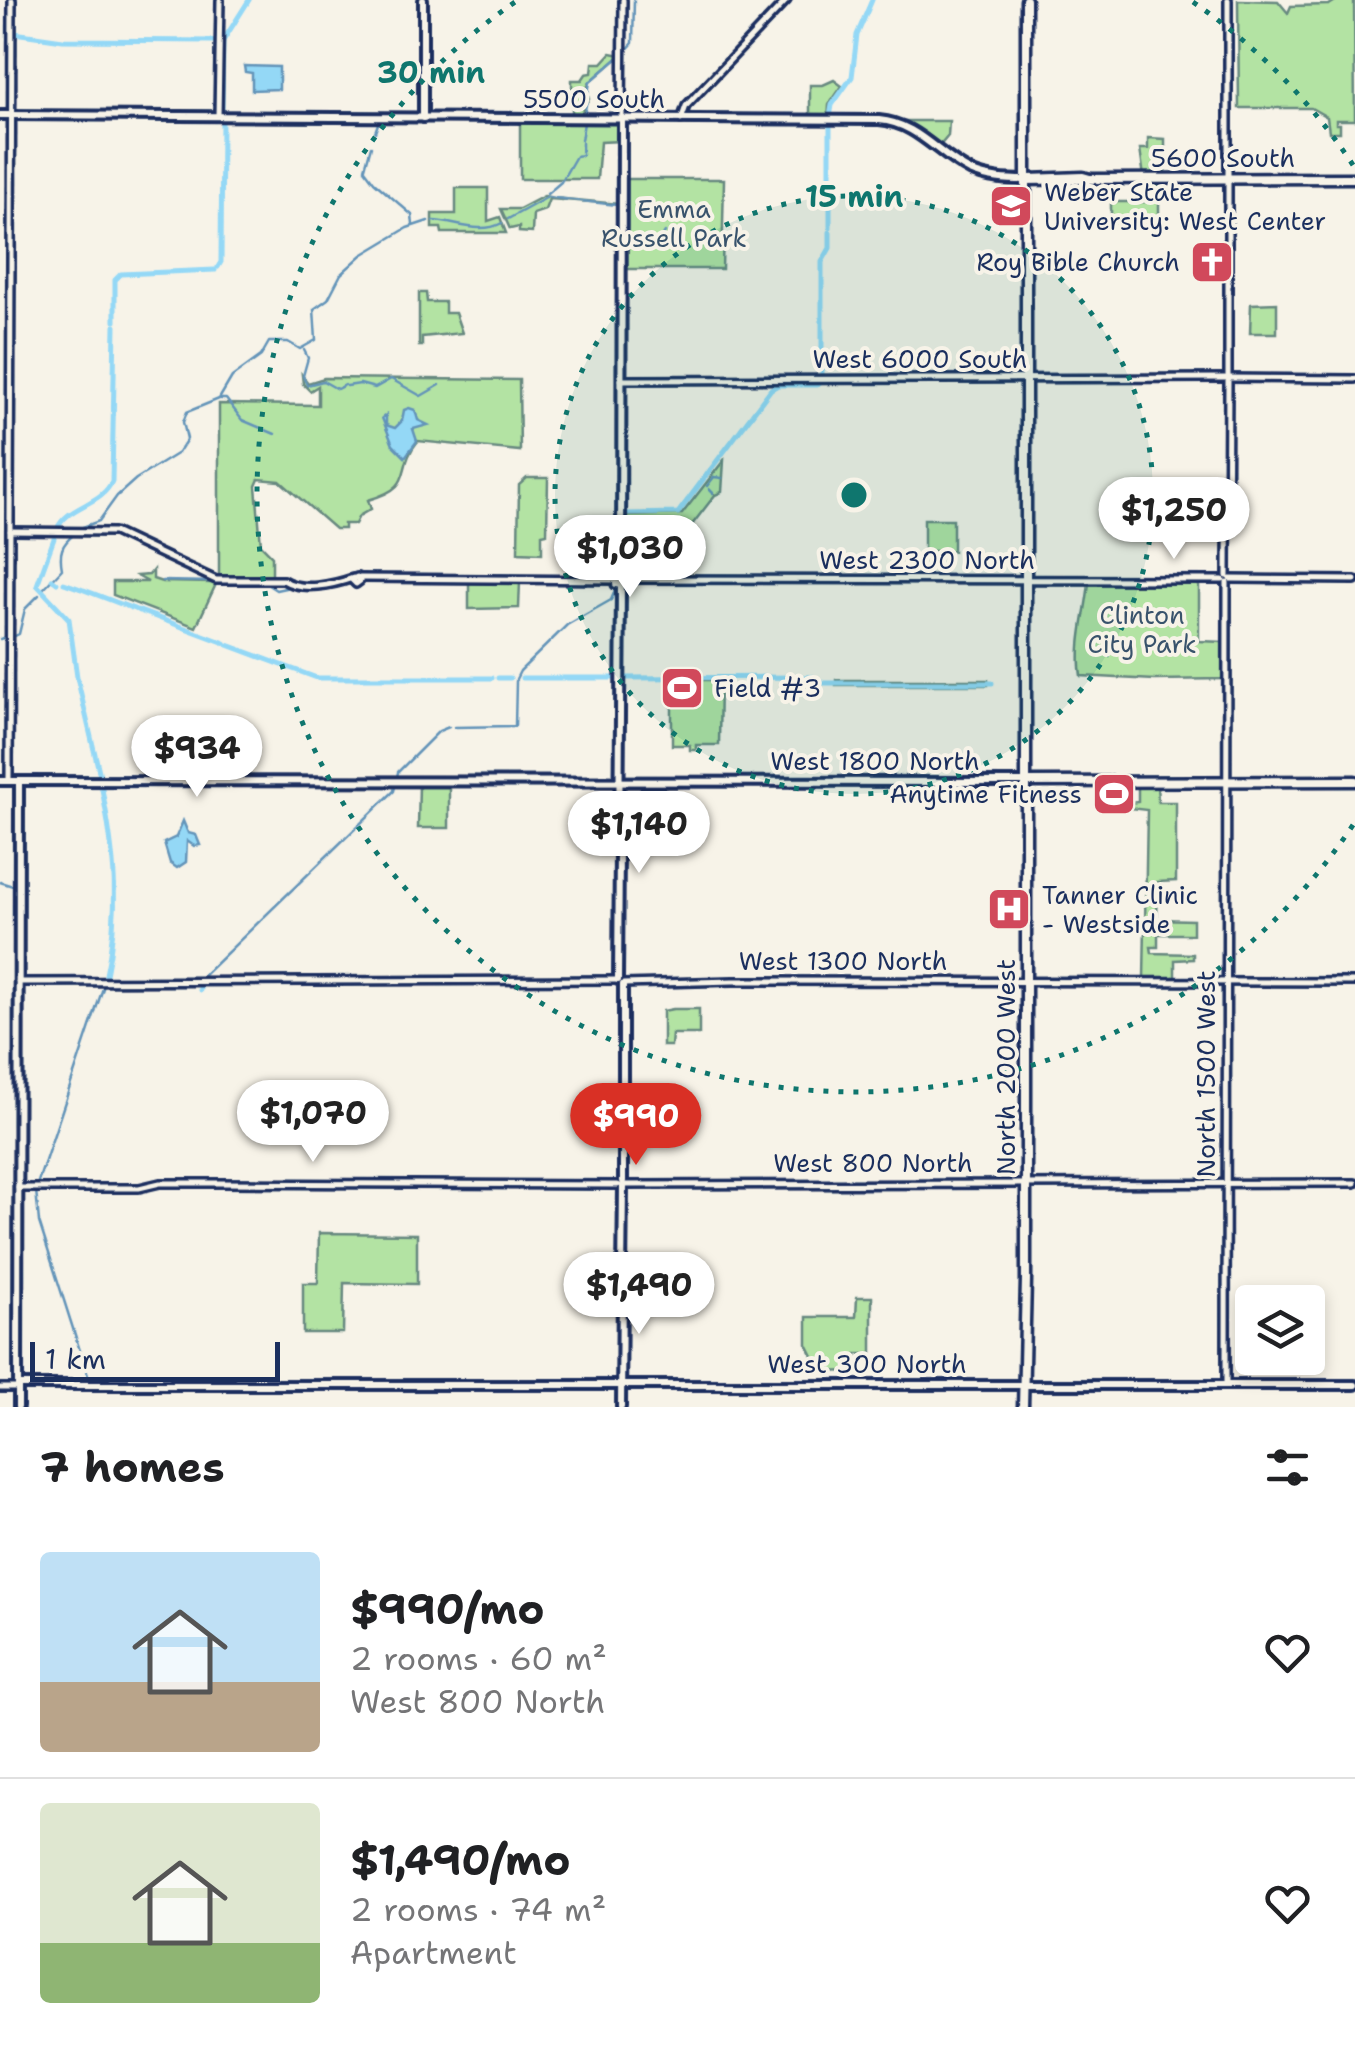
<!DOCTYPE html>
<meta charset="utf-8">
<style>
:root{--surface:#fff;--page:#f2f2f2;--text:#202124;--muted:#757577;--line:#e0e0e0;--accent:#d93025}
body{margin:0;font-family:"Shantell Sans",sans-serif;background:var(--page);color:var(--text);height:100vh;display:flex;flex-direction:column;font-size:38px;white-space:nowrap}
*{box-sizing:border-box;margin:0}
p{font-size:32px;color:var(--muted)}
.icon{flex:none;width:55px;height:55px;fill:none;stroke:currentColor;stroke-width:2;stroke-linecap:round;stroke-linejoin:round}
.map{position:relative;height:1407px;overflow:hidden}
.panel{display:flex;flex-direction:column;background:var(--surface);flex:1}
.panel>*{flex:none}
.tools{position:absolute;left:1235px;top:1285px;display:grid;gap:20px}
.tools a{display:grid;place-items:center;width:90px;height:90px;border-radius:10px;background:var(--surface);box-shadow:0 5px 15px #0003;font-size:50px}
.scale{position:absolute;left:30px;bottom:25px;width:250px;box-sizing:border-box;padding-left:10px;border:5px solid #1b2f5e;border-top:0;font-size:28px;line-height:35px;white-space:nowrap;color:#1b2f5e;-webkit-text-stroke:8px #f7f3e8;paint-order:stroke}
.price{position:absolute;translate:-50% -85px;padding:0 22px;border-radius:35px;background:#fff;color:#222;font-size:32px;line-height:65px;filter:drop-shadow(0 2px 5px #0008)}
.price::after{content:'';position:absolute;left:50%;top:60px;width:30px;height:22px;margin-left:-15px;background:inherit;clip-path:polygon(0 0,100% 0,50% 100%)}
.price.current{background:var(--accent);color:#fff}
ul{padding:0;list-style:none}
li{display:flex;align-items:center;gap:30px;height:250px;padding:0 40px}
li+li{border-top:2px solid var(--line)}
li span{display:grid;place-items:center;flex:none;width:280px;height:200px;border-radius:10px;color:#555}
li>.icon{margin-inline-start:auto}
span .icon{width:120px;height:120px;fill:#fffc;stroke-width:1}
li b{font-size:42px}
h2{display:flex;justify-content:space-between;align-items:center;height:120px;padding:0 40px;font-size:42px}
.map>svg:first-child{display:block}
.green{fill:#b3e3a3;stroke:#678980;stroke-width:2.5}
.water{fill:#94d8f6;stroke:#6494b9;stroke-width:2.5}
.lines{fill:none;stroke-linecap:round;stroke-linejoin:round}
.stream{stroke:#6494b9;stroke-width:2.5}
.canal{stroke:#94d8f6;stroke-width:5}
.tertiary-casing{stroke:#1b2f5e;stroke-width:12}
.secondary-casing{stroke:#1b2f5e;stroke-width:14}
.primary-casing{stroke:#1b2f5e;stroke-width:15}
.tertiary{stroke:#f7f3e8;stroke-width:5}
.secondary{stroke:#f7f3e8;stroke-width:6}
.primary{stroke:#f7f3e8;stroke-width:8}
.ring{fill:none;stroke:#0f766e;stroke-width:5;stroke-dasharray:5 10}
.labels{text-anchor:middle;stroke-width:8;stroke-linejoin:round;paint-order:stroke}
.street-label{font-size:25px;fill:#1b2f5e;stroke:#f7f3e8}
.poi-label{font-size:25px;fill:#1b2f5e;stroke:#f7f3e8;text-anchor:start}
.park-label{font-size:25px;fill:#39536c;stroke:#f7f3e8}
.centre{fill:#0f766e;stroke:#f7f3e8;stroke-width:5}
.ring-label{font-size:30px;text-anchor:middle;font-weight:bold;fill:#0f766e;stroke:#f7f3e8;stroke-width:8;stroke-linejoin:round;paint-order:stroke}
</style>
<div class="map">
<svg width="1355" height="1407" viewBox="0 0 1355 1407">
<rect width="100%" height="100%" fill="#f7f3e8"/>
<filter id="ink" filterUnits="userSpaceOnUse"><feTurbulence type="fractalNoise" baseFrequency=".01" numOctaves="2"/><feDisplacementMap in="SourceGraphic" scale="20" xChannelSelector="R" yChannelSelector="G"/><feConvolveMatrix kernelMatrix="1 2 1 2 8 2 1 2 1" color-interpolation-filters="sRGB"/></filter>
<g filter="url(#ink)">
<g class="green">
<polygon points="1238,0 1278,1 1288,13 1291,6 1329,5 1337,0 1354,0 1355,120 1336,120 1336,124 1340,124 1340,132 1329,132 1327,117 1311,108 1239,108"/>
<polygon points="611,53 621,55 590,82 586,90 589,99 583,107 582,116 572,116 572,80 582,80 586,74 592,73 593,63 602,63"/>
<polygon points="834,80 842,86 829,105 828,119 810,119 810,85 823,85"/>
<polygon points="520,121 621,121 621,141 600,142 597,179 520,179"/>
<polygon points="901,121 949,121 948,136 938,148"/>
<polygon points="1148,138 1165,139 1165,177 1144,177 1140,149 1148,149"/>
<polygon points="624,179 724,179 722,269 623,269"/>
<polygon points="1144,180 1159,180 1159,226 1111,227 1111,202 1145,202"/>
<polygon points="456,188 488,188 488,221 500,217 506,233 442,233 441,228 432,228 432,214 456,214"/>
<polygon points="544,196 554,198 619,204 549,199 545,210 533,214 532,233 519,232 519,227 510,229 501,209 519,209"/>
<polygon points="419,293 426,293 427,302 445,302 445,313 455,313 462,333 422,337 422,346 419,346"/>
<polygon points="1277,303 1277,333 1250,333 1251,304"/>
<path d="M302,375L308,383L324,378L519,380L520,451L418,441C394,470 418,486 368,500L371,509L359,516L355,524H344V529H335L280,481L259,479L256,486L261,545L272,556V580L217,582L196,627L113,595V582H148L137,576L149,575L153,570V579L162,582L212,583L219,579V404L318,405V386L310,391L303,384Z"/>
<polygon points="724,460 722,492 715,495 688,530 624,532 624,516 682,514"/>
<polygon points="527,478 548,478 547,533 542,534 542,553 518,552 519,485"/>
<polygon points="953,519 953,551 924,551 924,519"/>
<polygon points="520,581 519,608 469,609 469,583"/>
<path d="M1089,582H1199V641L1224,642V679L1155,680L1081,676C1076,643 1086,614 1089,582Z"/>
<polygon points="672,680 720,680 719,745 696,745 696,750 690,750 690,745 672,745"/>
<rect x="836" y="680" width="152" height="5"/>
<polygon points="1138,784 1157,784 1158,802 1176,802 1176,881 1158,882 1157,919 1193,920 1193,934 1158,934 1158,947 1151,947 1152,953 1193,954 1193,959 1175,960 1175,980 1144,980 1147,810 1129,808 1129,803 1138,802"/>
<polygon points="419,785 449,785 449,828 418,828"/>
<polygon points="673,1009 699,1009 699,1034 672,1034 671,1046 663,1046 663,1011"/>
<polygon points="319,1233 417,1234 417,1284 344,1283 343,1333 303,1333 303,1283 318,1283"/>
<polygon points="857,1297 872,1297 872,1354 857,1354 857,1371 813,1372 813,1356 807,1344 807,1317 856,1317"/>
</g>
<g class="water">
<polygon points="244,66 279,67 279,89 252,90 252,73 245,72"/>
<polygon points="409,408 415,410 418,420 428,425 413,429 417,441 405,457 393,445 382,418 386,415 386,425 395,428 402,421 404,410"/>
<polygon points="183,821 188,833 196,835 200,845 194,846 187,841 186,862 177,868 170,863 164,843 176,837"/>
</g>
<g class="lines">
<g class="stream">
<polyline points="625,52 633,43 634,0"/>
<polyline points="584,116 590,82 620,56"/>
<polyline points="375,132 379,121"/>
<polyline points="581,140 584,123"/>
<polyline points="365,168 371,146"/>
<polyline points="365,170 374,182 412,215 413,225"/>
<polyline points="547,194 561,182 576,156 582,155 582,143"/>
<polyline points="546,197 617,205"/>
<polyline points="508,219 546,198"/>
<path d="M433,221C456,222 480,235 502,223"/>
<polyline points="661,238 665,232"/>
<polyline points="304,350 308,358 303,376 307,385 323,381 337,389 345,385"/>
<polyline points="347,386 360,384 375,388 391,379 421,396 440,385"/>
<polyline points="221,399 226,399 242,420 275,434"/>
<polyline points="707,486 714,477 722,478"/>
<polyline points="709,489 713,493"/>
<polyline points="80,528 99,521 117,496 136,479 178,453 187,439 183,422 187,412 219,399 232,377 261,356 269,342 288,342 300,349 316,340 314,309 328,299 341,274 362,255 407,228 428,221"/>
<polyline points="615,575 615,520 619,514"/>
<polyline points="162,581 213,582"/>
<polyline points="265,583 276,590 290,587"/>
<path d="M43,589L62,569C59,553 61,544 75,534"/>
<polyline points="13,637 19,634 25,609 39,595"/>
<polyline points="0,639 6,637"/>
<polyline points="516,679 520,671 567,625 611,600 616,588"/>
<polyline points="454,727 515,726 516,681"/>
<polyline points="0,882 16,887"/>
<polyline points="201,978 394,791 398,772 439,731 449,727"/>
<polyline points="37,1185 104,985"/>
<polyline points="36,1190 39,1222 90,1382"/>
</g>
<g class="canal">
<polyline points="14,33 63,40 216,41"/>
<polyline points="222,111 223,41 249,0"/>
<polyline points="830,117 832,105 852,77 857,35 872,0"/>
<polyline points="830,124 830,227"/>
<polyline points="218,267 221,262 222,120"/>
<polyline points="115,321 115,280 121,274 215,270"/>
<polyline points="822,377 822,262 830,248 830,232"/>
<polyline points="626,514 678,513 771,389 778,385 817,385 822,382"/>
<path d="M57,529C68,505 102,505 112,481L115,326"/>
<polyline points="56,533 37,585 69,619 77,677 101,780"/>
<polyline points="52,579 57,583"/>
<polyline points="64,583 81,589"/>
<polyline points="84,590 134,609"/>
<polyline points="137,610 225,643"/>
<polyline points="228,645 317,678 492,678"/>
<polyline points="498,678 510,678"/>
<polyline points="522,678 618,678"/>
<polyline points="624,678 813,677 824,683 992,683"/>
<path d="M101,784C115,855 121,908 105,980"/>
<polyline points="200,984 200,990"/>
</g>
<g class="tertiary-casing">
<g id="tertiary">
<polyline points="1228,0 1228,377"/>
<polyline points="218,116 220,0"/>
<polyline points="622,120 623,0"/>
<polyline points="681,120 686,106 787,0"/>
<polyline points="1229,378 1355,379"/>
<polyline points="621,380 1225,378"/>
<path d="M10,531L114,532L216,580H283C302,592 333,585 353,578"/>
<polyline points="1227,576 1228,381"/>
<polygon points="357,577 360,581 356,584 352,580"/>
<polyline points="360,578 615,580"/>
<polyline points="622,579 1223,580"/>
<polyline points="1230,579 1355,580"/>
<polyline points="9,781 12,0"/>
<polyline points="18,982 618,980"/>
<polyline points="623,984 733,981 1355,982"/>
<polyline points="623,1185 1355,1183"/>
<polyline points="18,1188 139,1188 160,1183 218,1183 618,1185"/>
<polyline points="1226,1385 1227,583"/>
<polyline points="0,1388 17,1388"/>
</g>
</g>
<g class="secondary-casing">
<g id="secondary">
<path d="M0,115L879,120C917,123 938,155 970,171C988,179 1006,180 1026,180"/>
<polyline points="423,118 423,0"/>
<polygon points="617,578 623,580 621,585 616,584"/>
<polyline points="621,578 622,120"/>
<polyline points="0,781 1026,782"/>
<polyline points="618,980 621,585"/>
<polyline points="623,1181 623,985"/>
<polygon points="620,1278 624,1281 621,1285 617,1282"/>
<polyline points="622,1278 623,1185"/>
<polyline points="18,1385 1355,1385"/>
<polyline points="18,1407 19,782"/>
<polyline points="621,1407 622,1285"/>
</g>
</g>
<g class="primary-casing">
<g id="primary">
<polygon points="1083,177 1090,179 1026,180 1029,179"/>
<polyline points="1090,179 1355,178"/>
<polyline points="1026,782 1355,781"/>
<polyline points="1023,1407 1026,1280 1026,0"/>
</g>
</g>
<use href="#tertiary" class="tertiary"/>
<use href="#secondary" class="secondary"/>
<use href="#primary" class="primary"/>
</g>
</g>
<circle cx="854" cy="495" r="299" fill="#0f766e" fill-opacity=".12"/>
<g class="ring">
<circle cx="854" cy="495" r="299"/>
<path d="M1353 825A598 598 0 1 1 515 2M1193 2A598 598 0 0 1 1353 165"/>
</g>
<defs>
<g id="university-square" transform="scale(2.25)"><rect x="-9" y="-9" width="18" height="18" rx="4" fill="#d1495b" stroke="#f7f3e8"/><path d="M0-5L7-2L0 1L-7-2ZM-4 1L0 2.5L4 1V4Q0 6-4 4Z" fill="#fff"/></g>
<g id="church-square" transform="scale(2.25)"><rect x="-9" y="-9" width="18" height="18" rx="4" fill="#d1495b" stroke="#f7f3e8"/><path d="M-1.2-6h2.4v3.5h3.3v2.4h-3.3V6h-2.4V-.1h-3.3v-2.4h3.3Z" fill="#fff"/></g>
<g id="stadium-square" transform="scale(2.25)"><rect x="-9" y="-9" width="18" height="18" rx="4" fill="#d1495b" stroke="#f7f3e8"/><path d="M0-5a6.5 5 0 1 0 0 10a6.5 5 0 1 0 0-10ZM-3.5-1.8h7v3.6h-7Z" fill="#fff"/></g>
<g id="hospital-square" transform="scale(2.25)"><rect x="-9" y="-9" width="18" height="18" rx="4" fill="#d1495b" stroke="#f7f3e8"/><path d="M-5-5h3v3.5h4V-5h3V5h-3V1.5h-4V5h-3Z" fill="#fff"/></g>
</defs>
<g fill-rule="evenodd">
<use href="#university-square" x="1011" y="206"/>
<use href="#church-square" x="1212" y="262"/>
<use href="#stadium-square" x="682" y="688"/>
<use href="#stadium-square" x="1114" y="794"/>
<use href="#hospital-square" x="1009" y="909"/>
</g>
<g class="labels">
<g class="street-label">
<text x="594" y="108">5500 South</text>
<text x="1223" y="167">5600 South</text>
<text x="920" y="368">West 6000 South</text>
<text x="927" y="569">West 2300 North</text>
<text x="875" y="770">West 1800 North</text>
<text x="843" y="970">West 1300 North</text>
<text transform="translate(1006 1067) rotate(-90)" y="9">North 2000 West</text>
<text transform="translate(1206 1074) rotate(-90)" y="9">North 1500 West</text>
<text x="873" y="1172">West 800 North</text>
<text x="867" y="1373">West 300 North</text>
</g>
<g class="poi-label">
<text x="1044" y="201">Weber State<tspan x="1044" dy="29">University: West Center</tspan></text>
<text x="1180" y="271" text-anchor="end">Roy Bible Church</text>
<text x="714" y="697">Field #3</text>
<text x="1082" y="803" text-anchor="end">Anytime Fitness</text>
<text x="1042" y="904">Tanner Clinic<tspan x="1042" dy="29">- Westside</tspan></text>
</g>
<g class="park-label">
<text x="674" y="218">Emma<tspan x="674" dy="29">Russell Park</tspan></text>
<text x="1142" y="624">Clinton<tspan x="1142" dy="29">City Park</tspan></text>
</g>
</g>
<circle cx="854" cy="495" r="15" class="centre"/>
<g class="ring-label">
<text x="431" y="83">30 min</text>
<text x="854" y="207">15 min</text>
</g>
</svg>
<div class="tools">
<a><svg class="icon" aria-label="layers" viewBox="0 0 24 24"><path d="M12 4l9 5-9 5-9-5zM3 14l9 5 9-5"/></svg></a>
</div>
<div class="scale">1 km</div>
<b class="price" style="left:1174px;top:562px">$1,250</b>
<b class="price" style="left:630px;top:600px">$1,030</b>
<b class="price" style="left:197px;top:800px">$934</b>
<b class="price" style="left:639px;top:876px">$1,140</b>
<b class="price" style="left:313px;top:1165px">$1,070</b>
<b class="price current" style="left:636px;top:1168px">$990</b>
<b class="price" style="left:639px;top:1337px">$1,490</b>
</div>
<section class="panel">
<h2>7 homes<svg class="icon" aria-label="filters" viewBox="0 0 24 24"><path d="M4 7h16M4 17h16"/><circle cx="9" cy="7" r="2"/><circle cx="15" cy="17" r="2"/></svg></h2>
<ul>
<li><span style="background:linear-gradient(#bfe0f5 65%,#b9a48a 0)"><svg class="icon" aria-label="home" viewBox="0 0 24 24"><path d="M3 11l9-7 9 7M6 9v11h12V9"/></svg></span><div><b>$990/mo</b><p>2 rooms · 60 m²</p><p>West 800 North</p></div><svg class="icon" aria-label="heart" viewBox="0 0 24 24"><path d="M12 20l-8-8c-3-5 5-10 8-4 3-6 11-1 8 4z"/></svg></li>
<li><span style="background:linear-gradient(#dfe7d0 70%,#8fb573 0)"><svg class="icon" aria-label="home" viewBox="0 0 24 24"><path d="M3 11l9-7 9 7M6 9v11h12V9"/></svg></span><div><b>$1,490/mo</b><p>2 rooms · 74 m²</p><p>Apartment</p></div><svg class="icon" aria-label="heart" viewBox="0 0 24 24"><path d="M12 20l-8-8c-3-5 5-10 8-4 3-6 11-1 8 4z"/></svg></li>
</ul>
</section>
